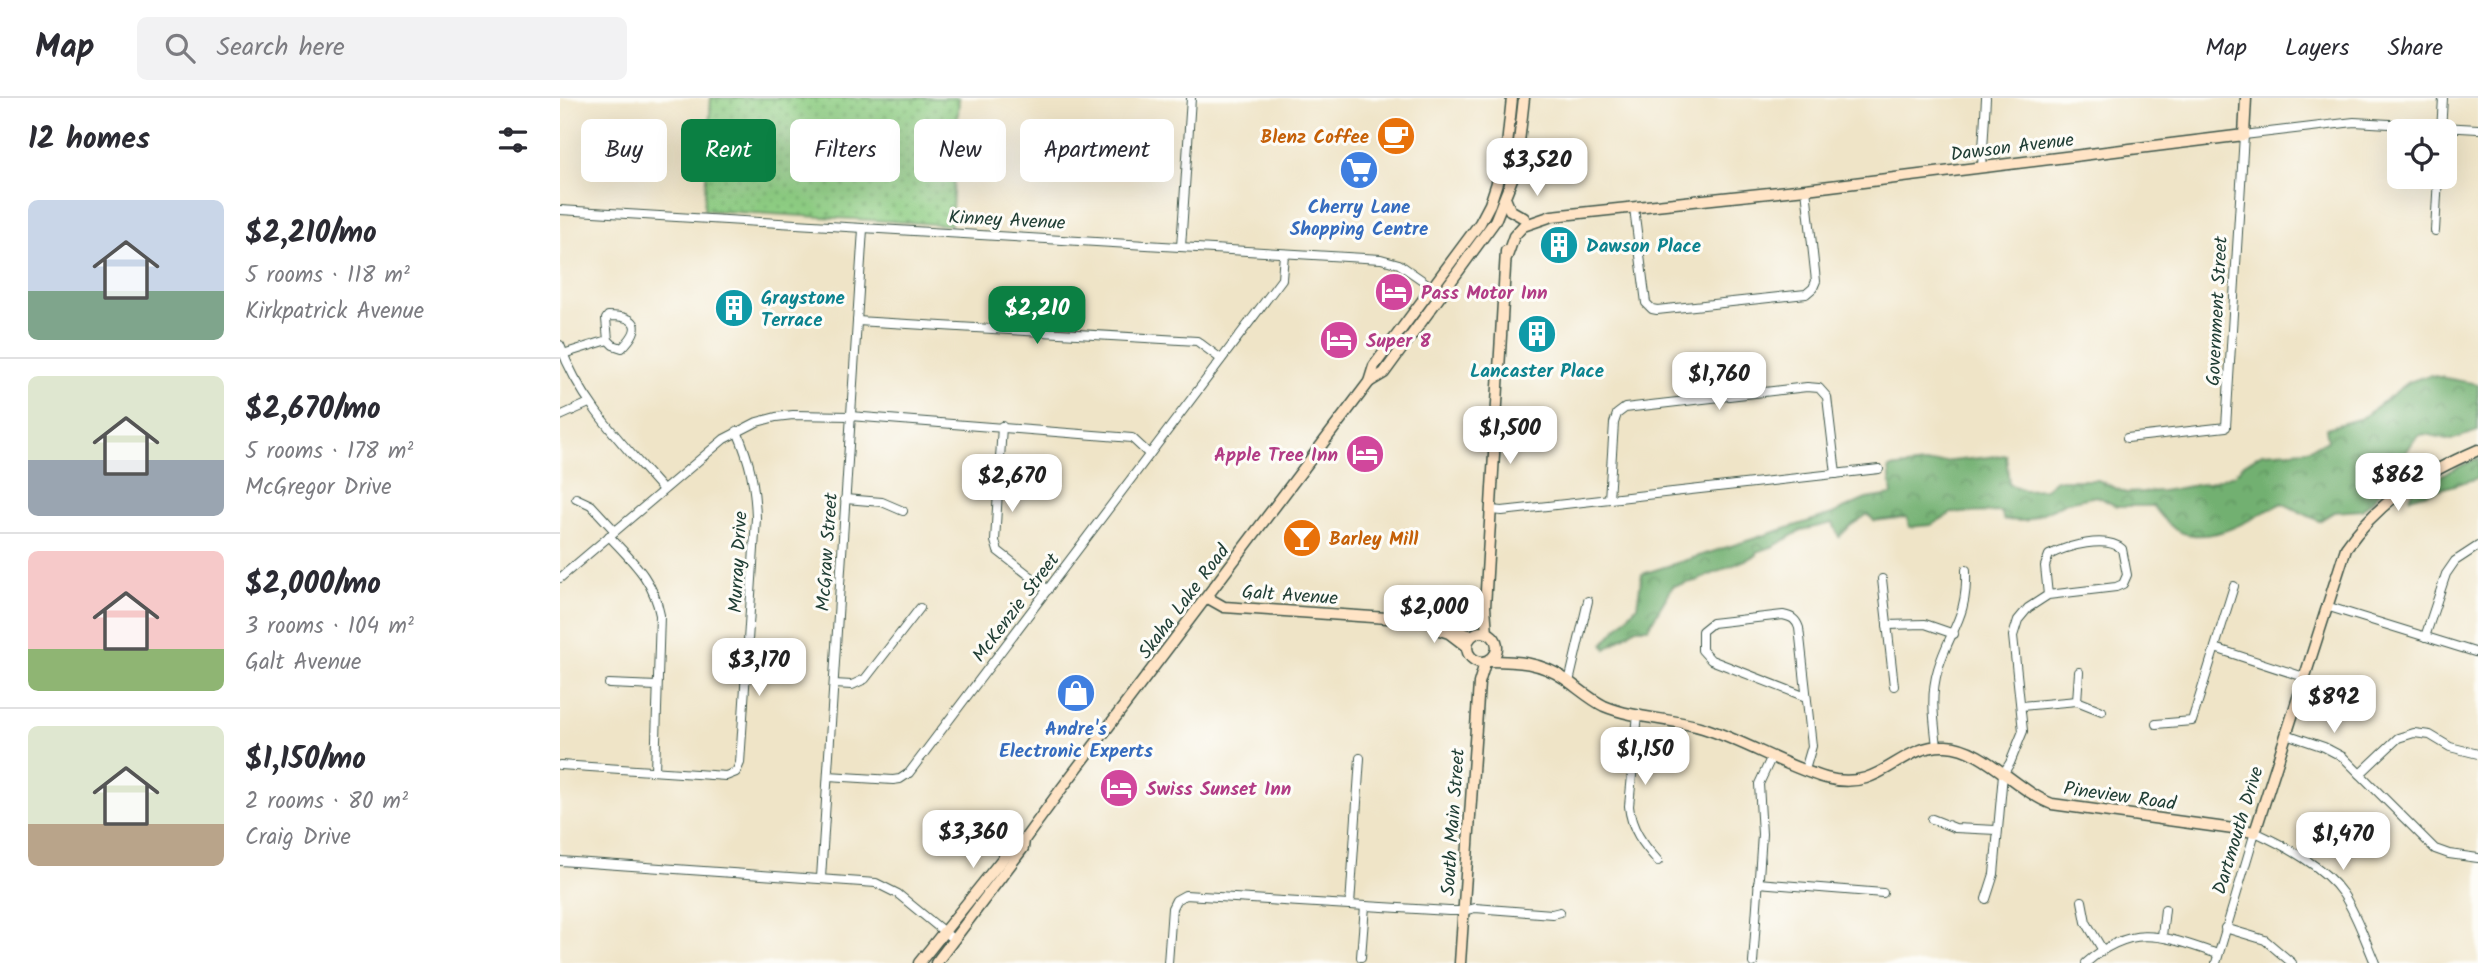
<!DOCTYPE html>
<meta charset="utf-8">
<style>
:root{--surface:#fff;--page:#f2f2f3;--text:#2b2b33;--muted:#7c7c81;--line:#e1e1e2;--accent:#0b8043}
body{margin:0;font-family:Kalam,sans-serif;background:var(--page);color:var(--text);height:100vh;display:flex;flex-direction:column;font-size:26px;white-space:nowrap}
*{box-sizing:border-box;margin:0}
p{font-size:23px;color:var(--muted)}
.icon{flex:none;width:38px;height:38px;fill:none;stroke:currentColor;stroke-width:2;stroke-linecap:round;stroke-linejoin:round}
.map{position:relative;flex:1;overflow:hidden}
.drawer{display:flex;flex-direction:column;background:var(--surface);width:560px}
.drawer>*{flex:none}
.top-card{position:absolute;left:21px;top:21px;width:665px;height:63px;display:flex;gap:14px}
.fabs{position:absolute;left:1827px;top:21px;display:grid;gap:14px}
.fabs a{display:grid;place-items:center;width:70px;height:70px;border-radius:10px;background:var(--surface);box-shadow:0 7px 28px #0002;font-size:35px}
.price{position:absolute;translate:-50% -60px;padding:0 16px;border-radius:14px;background:#fff;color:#222;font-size:23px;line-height:46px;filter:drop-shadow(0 2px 4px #0008)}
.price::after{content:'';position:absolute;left:50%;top:42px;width:21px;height:16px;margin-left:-10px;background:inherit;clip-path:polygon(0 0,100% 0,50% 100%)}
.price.current{background:var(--accent);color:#fff}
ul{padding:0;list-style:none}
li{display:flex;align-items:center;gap:21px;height:175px;padding:0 28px}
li+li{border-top:2px solid var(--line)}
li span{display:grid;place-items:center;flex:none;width:196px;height:140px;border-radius:10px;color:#555}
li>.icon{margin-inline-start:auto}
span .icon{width:84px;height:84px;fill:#fffc;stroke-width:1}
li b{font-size:30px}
h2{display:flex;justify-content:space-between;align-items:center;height:84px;padding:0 28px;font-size:30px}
.chip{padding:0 24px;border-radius:10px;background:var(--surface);box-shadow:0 7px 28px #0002;font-size:24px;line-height:63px}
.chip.current{background:var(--accent);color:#fff}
header{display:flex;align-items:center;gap:42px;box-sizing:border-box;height:98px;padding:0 35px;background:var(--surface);border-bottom:2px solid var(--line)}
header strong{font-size:33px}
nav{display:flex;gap:38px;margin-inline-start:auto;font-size:24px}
.search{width:490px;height:63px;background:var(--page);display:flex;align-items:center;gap:18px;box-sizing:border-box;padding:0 24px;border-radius:10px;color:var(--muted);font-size:26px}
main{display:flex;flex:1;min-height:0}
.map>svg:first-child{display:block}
.forest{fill:url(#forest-crowns);stroke:#487652;stroke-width:2}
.park{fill:url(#park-dots);stroke:#56855c;stroke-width:2}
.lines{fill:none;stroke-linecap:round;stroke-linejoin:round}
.street-casing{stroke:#3e564a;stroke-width:10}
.secondary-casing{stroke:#3e564a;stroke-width:13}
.street{stroke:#fff;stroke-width:8}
.secondary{stroke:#ffe4c6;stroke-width:10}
.labels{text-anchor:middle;stroke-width:6;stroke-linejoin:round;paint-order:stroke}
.food-label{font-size:19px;font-weight:bold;fill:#c56008;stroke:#fdfcf7;text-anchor:end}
.street-label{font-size:19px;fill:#1f3d34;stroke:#fdfcf7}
.shop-label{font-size:19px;font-weight:bold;fill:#366cbe;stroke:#fdfcf7}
.culture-label{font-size:19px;font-weight:bold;fill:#0d838f;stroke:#fdfcf7;text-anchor:start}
.hotel-label{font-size:19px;font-weight:bold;fill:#b23c85;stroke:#fdfcf7;text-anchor:start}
</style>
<header>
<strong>Map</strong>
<div class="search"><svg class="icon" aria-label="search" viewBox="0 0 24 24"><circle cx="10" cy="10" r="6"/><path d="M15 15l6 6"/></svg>Search here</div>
<nav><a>Map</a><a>Layers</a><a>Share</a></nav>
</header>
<main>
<section class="drawer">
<h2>12 homes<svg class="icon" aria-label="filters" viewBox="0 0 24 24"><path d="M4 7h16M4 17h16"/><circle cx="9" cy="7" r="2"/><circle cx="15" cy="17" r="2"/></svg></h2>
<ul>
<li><span style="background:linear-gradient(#c9d6e8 65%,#7fa58c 0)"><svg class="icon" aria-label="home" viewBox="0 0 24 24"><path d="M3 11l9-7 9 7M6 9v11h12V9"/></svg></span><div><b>$2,210/mo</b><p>5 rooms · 118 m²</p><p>Kirkpatrick Avenue</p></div></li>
<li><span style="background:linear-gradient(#dfe7d0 60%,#9aa5b1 0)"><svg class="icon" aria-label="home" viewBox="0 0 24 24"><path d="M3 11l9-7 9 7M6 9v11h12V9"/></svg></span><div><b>$2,670/mo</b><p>5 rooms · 178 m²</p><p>McGregor Drive</p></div></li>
<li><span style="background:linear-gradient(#f6c9c9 70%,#8fb573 0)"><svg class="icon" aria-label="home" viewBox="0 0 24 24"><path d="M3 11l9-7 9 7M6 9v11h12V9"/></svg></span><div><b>$2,000/mo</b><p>3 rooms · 104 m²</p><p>Galt Avenue</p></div></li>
<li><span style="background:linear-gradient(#dfe7d0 70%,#b9a48a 0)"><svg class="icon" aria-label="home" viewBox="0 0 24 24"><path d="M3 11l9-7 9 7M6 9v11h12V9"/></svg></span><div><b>$1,150/mo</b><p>2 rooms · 80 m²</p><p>Craig Drive</p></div></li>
</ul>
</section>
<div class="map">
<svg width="1918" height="865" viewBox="0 0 1918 865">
<defs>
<pattern id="forest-crowns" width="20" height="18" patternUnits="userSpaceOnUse" patternTransform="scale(1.75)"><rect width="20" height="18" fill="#72b071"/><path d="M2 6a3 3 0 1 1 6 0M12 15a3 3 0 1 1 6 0" fill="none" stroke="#5d905e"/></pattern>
<pattern id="park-dots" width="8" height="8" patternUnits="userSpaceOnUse" patternTransform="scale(1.75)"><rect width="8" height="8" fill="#8ecd83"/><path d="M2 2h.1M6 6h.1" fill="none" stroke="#73a86c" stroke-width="1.8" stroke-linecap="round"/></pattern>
</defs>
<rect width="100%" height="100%" fill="#fdfcf7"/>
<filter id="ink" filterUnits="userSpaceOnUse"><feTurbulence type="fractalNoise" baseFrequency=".0143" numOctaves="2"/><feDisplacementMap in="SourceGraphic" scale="14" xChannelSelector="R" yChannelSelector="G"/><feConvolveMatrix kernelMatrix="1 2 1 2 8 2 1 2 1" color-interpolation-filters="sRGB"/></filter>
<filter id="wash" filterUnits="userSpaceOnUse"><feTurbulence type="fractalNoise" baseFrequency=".00686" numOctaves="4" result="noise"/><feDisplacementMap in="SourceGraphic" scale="28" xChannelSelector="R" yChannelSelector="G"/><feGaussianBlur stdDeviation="1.57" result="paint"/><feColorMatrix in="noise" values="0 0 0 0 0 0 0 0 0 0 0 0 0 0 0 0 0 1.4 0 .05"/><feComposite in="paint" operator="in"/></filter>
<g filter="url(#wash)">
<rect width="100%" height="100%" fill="#efe4c7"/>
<g class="forest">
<path d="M1869,277L1918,286V333L1891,342L1865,336L1857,338L1816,399L1802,412L1774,414L1759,423L1722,405C1692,419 1656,447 1620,434C1611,431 1600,416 1593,408H1556L1537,398L1507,404L1465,423L1444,422L1441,414L1392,415L1371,427L1349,429L1347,419L1314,423L1308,416L1290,428L1279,439L1273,425L1242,432L1214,448L1197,454V457L1136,483L1113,488L1088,530H1076L1046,551L1043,546L1077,508L1082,476L1272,416L1306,401L1332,397L1329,370L1446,357L1449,386L1464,392L1485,391L1496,382H1538L1566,395L1602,393L1648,385L1675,376L1684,366L1702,355L1745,352L1768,343L1766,330L1802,320L1849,284Z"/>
<polygon points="1918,360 1918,380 1850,400 1854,390"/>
</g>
<polygon class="park" points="151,0 399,0 391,127 144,112"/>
</g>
<g filter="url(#ink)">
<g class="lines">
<g class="street-casing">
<g id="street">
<polyline points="1881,33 1883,0"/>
<polyline points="1422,69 1426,0"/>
<polyline points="1074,110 1086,205 1092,211 1097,212 1246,196 1253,190 1256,183 1246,91"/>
<polyline points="0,112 821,161 839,166 872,189"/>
<polyline points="1875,133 1878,79"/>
<polyline points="621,149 631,0"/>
<polyline points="297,223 637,243 661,261"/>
<path d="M0,247C20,304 64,347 103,392"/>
<path d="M3,256L48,242L53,247L62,250C83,229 78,218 48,218L46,221L48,242"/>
<polyline points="0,318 29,305"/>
<polyline points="442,328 435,443 438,453 488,492"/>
<polyline points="1567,340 1666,329 1684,37 1794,24 1918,31"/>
<polyline points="16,400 31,407 55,433"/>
<polyline points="285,401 322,404 343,413"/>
<polyline points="1049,401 1054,325 1057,316 1065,310 1247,289 1259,290 1267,299 1276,376"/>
<polyline points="931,412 942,413 1319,371"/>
<path d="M49,438C73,464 93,481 100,517L95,673"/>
<polyline points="0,480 164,341 197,324 216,319 233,317 290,318 572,340 589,356"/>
<polyline points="1322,481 1334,588"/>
<polyline points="1766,508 1918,555"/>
<polyline points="1327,527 1365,526 1394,536"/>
<polyline points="1865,539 1886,476 1895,463 1918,448"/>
<polyline points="1655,550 1744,579"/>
<polyline points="1009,584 1028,503"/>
<polyline points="49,586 97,588"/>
<polyline points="274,586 292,587 305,581 360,510"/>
<polyline points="1517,603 1519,574"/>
<polyline points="1461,608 1517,603 1542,613"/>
<path d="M1078,616L1069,708C1071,731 1083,746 1098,763"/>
<polyline points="1596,626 1632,623 1674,488"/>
<polyline points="1726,636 1764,649 1783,659 1875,751 1889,756 1918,760"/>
<path d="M1377,648C1374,622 1370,597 1378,571C1390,531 1408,520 1406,472"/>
<path d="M0,667L166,678L176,674L180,665L196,420C195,386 190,364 177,333"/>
<path d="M1245,672L1252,648L1239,530C1236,521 1232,519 1223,517L1152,525L1142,533V552L1151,562L1246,599"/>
<polyline points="1800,676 1838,640 1854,635 1870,637 1890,649 1918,656"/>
<polyline points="268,678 333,682 340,681 349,675 722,181 724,156"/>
<polyline points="1372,721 1395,730 1436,732"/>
<polyline points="0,763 316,785 338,796 394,842"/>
<polyline points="261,780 303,131"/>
<polyline points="1198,785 1323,795"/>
<path d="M1426,801L1434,776L1443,676L1450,665L1463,633L1453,538L1458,522L1468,510L1488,497L1556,489L1563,486L1567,477L1562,451C1546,437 1507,448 1489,457L1485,468L1488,497"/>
<polyline points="1522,803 1526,824 1542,851"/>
<polyline points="790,807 800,660"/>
<polyline points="1665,830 1705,842 1732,865"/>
<polyline points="1602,838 1605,811"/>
<polyline points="801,859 805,808"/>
<polyline points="608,865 612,810 616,802 625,797 889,813 904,813 915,810 992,816 1000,814"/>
<polyline points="1193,865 1202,736 1199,686 1212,658"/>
<path d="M1526,865C1574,823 1605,839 1658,856"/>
<path d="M1656,865L1695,734C1725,748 1764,768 1783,796C1797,817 1805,842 1815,865"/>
</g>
</g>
<g class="secondary-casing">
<g id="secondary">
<polyline points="945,100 950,112 964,120"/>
<polyline points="947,158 954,138 963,128 992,118 1246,91 1684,37 1686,0"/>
<polyline points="809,284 824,275 935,123 956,71 964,0"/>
<polyline points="648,500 664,509 871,523 911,538"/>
<polyline points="880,532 889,535 906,548"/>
<circle cx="922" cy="549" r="15"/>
<polyline points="927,535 925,509 946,153"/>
<path d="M929,563C957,563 981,564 1005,581C1018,590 1030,601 1044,608C1075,621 1111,620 1143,630C1185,643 1224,668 1266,680C1323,695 1338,646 1386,648C1423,649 1457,693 1492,706L1695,734L1786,450C1820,401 1865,375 1918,352"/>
<polyline points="359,865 456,744 464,742"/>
<polyline points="376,865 463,750 464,742 499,694 809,284 814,268 920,125 930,106 946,57 952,0"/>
<polyline points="900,865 919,585 925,565"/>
</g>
</g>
<use href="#street" class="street"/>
<use href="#secondary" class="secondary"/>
</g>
</g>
<defs>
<g id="cafe-disc" transform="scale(2.0125)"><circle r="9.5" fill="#e8710a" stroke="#fdfcf7"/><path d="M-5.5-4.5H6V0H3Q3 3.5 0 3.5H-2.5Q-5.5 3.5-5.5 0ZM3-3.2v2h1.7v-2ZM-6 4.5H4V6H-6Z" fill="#fff"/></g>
<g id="supermarket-disc" transform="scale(2.0125)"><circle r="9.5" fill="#3f7fe0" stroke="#fdfcf7"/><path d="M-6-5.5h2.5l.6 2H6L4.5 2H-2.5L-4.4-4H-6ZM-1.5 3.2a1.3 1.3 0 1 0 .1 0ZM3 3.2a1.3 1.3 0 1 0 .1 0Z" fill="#fff"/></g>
<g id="building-disc" transform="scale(2.0125)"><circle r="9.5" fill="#0f9aa8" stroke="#fdfcf7"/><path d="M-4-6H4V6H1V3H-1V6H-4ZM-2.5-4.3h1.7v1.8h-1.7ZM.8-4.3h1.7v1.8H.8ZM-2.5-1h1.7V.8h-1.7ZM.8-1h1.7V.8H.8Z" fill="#fff"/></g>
<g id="hotel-disc" transform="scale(2.0125)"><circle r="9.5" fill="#d1479c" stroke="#fdfcf7"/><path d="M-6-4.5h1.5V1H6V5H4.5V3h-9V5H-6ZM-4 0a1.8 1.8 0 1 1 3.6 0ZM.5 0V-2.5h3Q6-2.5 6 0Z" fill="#fff"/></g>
<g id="bar-disc" transform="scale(2.0125)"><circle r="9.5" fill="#e8710a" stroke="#fdfcf7"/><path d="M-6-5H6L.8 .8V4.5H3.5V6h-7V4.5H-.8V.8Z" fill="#fff"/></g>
<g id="shop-disc" transform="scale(2.0125)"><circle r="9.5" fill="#3f7fe0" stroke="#fdfcf7"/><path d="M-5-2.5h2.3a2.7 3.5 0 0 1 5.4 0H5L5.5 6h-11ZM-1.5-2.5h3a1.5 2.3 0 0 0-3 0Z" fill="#fff"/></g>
</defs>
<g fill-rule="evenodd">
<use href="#cafe-disc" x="836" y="38"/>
<use href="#supermarket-disc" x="799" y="72"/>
<use href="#building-disc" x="999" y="147"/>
<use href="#hotel-disc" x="834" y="194"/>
<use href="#building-disc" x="174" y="210"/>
<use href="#building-disc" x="977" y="236"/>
<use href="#hotel-disc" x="779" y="242"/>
<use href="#hotel-disc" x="805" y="356"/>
<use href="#bar-disc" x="742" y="440"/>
<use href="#shop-disc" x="516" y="595"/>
<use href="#hotel-disc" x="559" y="690"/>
</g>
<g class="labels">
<g class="food-label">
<text x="809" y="45">Blenz Coffee</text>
<text x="769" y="447" text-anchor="start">Barley Mill</text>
</g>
<g class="street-label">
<text transform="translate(1452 48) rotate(-7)" y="7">Dawson Avenue</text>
<text transform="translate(447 121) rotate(3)" y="7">Kinney Avenue</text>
<text transform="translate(1656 213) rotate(-87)" y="7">Government Street</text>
<text transform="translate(266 454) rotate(-86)" y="7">McGraw Street</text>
<text transform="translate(177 464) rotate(-87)" y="7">Murray Drive</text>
<text transform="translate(730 496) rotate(4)" y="7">Galt Avenue</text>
<text transform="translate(623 503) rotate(-53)" y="7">Skaha Lake Road</text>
<text transform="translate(455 509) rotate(-53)" y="7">McKenzie Street</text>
<text transform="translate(1560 697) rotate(8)" y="7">Pineview Road</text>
<text transform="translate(892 724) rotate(-86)" y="7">South Main Street</text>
<text transform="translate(1677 732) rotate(-73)" y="7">Dartmouth Drive</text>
</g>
<g class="shop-label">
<text x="799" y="115">Cherry Lane<tspan x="799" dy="22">Shopping Centre</tspan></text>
<text x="516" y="637">Andre's<tspan x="516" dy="22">Electronic Experts</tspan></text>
</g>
<g class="culture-label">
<text x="1026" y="154">Dawson Place</text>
<text x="201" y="206">Graystone<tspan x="201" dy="22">Terrace</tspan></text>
<text x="977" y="279" text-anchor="middle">Lancaster Place</text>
</g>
<g class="hotel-label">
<text x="861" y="201">Pass Motor Inn</text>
<text x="806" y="249">Super 8</text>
<text x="778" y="363" text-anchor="end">Apple Tree Inn</text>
<text x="586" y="697">Swiss Sunset Inn</text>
</g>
</g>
</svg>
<div class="fabs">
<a><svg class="icon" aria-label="locate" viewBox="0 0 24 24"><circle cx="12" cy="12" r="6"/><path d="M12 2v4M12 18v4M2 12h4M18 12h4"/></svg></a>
</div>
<b class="price" style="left:977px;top:100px">$3,520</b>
<b class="price current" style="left:477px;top:248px">$2,210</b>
<b class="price" style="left:1159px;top:314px">$1,760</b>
<b class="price" style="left:950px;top:368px">$1,500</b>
<b class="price" style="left:1838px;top:415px">$862</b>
<b class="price" style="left:452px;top:416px">$2,670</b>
<b class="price" style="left:874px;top:547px">$2,000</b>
<b class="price" style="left:199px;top:600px">$3,170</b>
<b class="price" style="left:1774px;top:637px">$892</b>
<b class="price" style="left:1085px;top:689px">$1,150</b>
<b class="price" style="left:413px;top:772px">$3,360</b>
<b class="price" style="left:1783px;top:774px">$1,470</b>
<div class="top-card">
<a class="chip">Buy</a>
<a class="chip current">Rent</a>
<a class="chip">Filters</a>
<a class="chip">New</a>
<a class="chip">Apartment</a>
</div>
</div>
</main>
